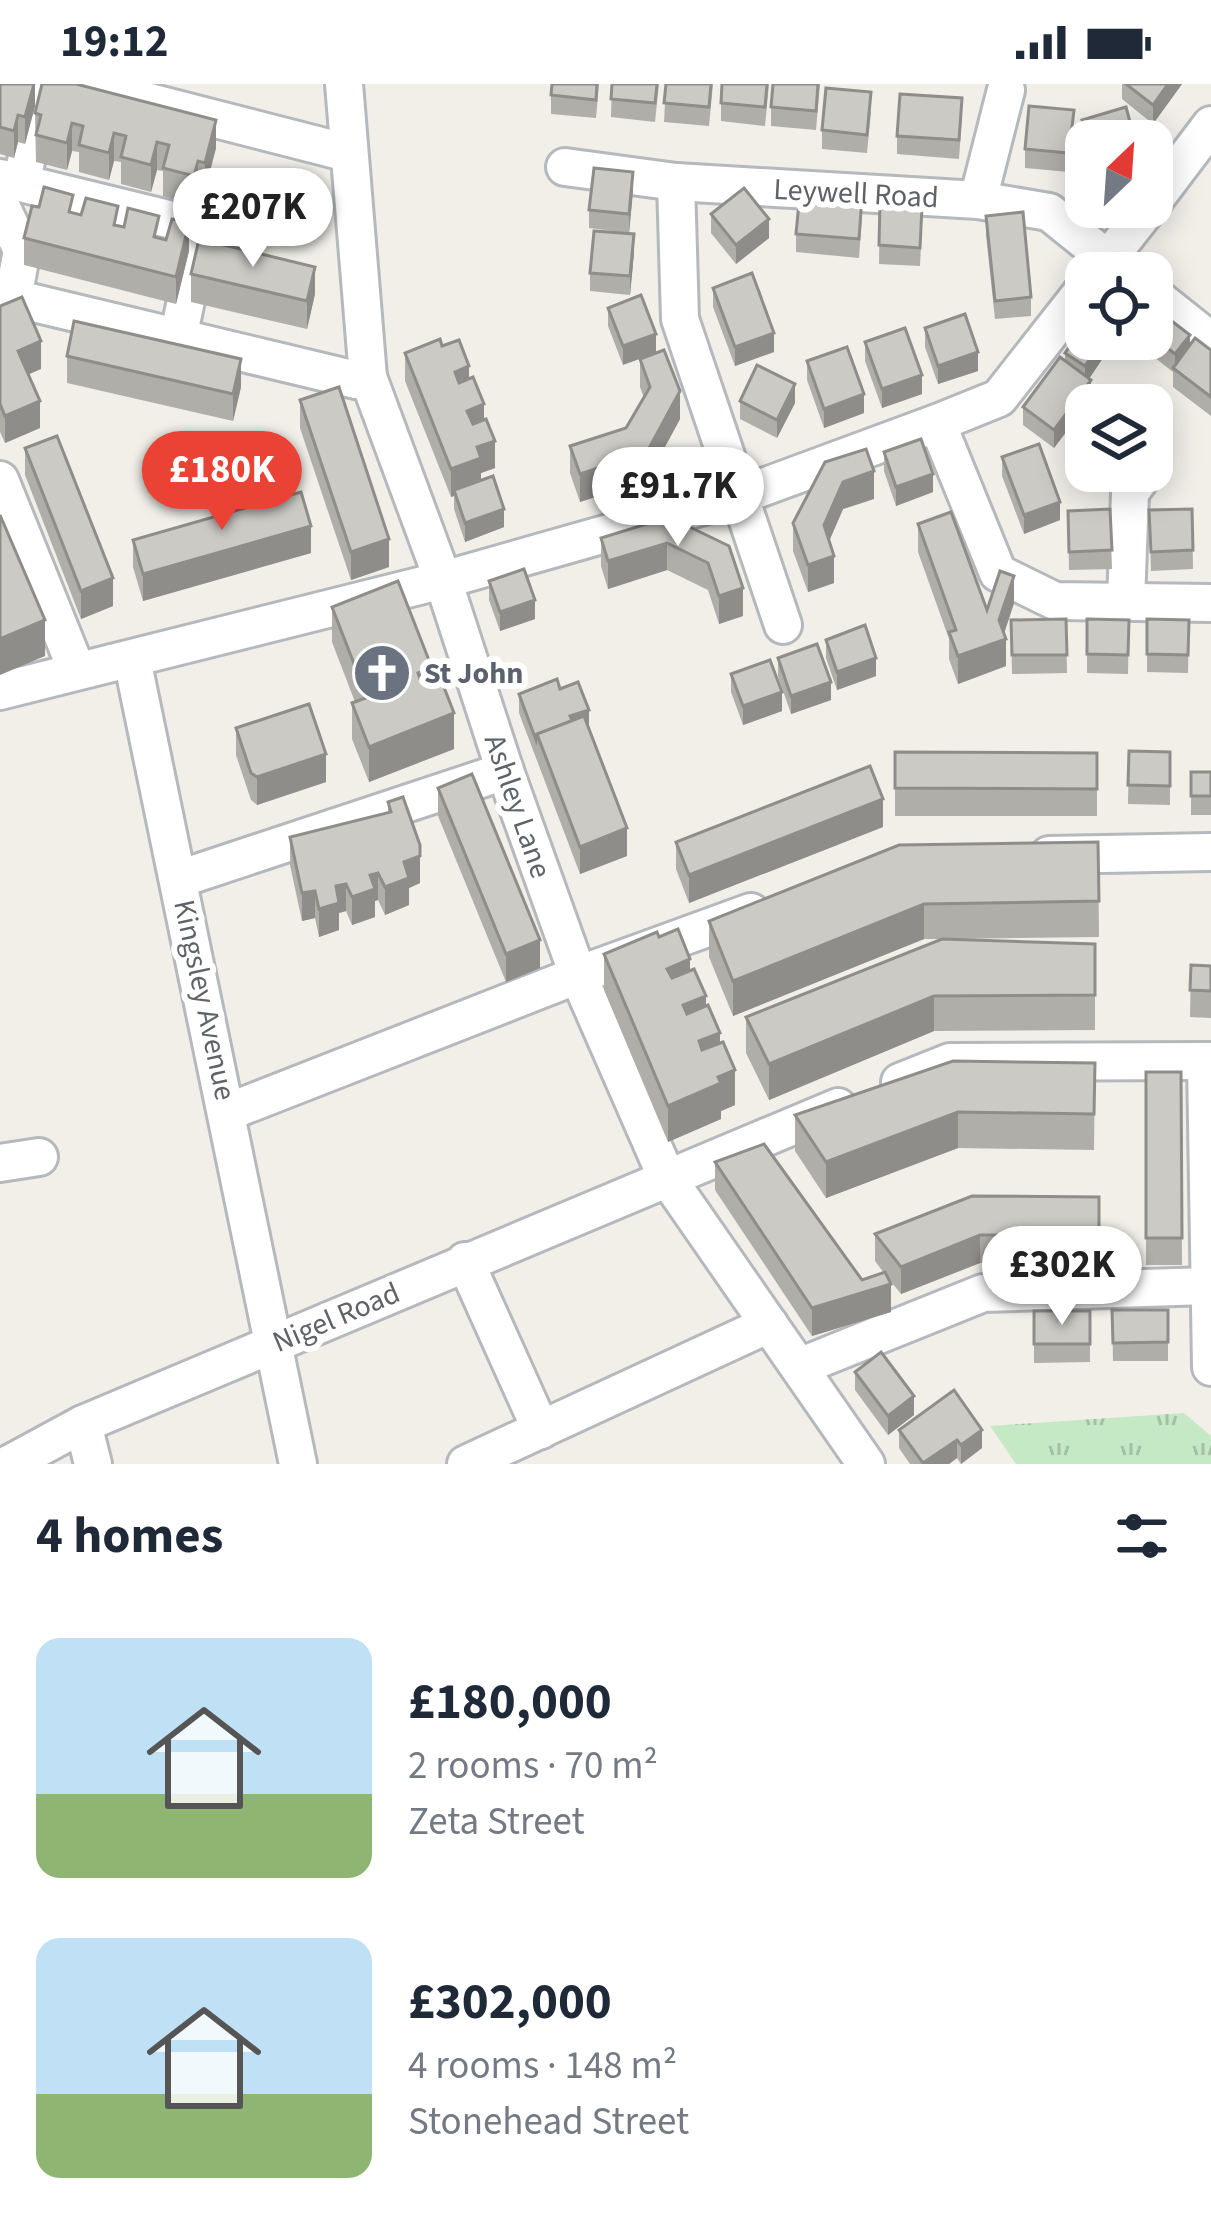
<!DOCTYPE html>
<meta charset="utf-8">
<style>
:root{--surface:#fff;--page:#f2f2f3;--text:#1f2937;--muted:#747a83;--accent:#ea4335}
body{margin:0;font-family:"Source Sans 3",sans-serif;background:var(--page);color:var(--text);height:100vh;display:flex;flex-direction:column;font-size:45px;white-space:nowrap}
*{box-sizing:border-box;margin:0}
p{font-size:39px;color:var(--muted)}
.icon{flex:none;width:66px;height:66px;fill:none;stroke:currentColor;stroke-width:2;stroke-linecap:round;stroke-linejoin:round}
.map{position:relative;height:1380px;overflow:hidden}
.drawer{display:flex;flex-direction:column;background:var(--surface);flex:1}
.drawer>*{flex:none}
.needle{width:78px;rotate:25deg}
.tools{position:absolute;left:1065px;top:36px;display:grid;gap:24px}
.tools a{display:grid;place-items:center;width:108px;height:108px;border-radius:24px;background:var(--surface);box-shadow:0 6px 30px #0003;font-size:60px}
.price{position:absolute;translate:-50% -102px;padding:0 27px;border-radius:42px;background:#fff;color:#222;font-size:39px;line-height:78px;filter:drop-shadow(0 3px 6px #0008)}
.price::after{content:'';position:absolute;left:50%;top:72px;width:36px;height:27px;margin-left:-18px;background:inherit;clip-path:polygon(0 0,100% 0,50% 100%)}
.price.selected{background:var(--accent);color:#fff}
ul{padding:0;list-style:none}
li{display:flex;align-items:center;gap:36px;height:300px;padding:0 36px}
li span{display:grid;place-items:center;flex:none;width:336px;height:240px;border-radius:24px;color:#555}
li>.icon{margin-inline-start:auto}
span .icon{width:144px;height:144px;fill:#fffc;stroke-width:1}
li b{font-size:51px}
h2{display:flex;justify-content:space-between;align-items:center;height:144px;padding:0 36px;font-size:51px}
.status{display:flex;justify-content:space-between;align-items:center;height:84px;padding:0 60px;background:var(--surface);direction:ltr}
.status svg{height:33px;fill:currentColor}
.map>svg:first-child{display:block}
.park{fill:url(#park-tufts)}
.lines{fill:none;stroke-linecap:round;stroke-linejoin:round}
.minor-casing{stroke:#b5b8bc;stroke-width:42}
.minor{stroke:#fff;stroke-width:36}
.wall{fill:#afaea9}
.shaded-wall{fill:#8f8d8a}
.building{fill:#cccac5;stroke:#8f8d8a;stroke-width:3}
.labels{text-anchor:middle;stroke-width:12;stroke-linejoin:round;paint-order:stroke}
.street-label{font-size:30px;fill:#5f6368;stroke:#fff}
.worship-label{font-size:30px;font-weight:bold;fill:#5b616d;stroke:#fff;text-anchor:start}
</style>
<div class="status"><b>19:12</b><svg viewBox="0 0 49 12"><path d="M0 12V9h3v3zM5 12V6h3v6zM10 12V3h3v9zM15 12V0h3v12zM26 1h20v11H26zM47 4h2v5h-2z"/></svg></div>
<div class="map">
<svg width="1211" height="1380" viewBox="0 0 1211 1380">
<defs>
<pattern id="park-tufts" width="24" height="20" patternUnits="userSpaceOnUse" patternTransform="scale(3)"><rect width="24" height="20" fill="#c5e8c5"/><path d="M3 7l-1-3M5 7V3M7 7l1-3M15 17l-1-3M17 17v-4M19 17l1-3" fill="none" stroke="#a3c0a4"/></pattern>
</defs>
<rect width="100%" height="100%" fill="#f1efe8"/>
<polygon class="park" points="1184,1329 1211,1352 1211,1380 1016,1380 990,1342"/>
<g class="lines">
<g class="minor-casing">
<g id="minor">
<polyline points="79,0 348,69"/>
<polyline points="344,0 368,293 443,496 505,687 578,891 666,1092 866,1380"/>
<polyline points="565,83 676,98 978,116 1049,128 1125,189"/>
<polyline points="0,94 201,143 178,255"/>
<polyline points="676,98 680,235 783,541"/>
<polyline points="21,99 44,0"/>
<polyline points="978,116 1006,6"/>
<polyline points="1152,119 1211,41"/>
<polyline points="0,120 22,166 13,214"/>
<polyline points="1097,189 1149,123"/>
<polyline points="1152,210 1211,257"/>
<polyline points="0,222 13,214 356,296 368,293"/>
<polyline points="937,339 998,489 1055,517 1211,519"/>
<polyline points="0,396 77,587"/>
<polyline points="1126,518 1130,409 1146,387"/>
<polyline points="132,575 298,1380"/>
<polyline points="0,607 443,496 739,412 937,339 999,314 1086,203"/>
<polyline points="1049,771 1211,768"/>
<polyline points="179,795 505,687"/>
<polyline points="1206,977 1211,1283"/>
<polyline points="900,998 950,978 1211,977"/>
<polyline points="228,1028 578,891 751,828"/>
<polyline points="0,1079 39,1073"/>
<polyline points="465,1177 541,1346"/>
<polyline points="799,1283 983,1209 1209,1202"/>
<polyline points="83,1340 93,1380"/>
<polyline points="9,1380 83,1340 838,1023"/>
<polyline points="466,1380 769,1240"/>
</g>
</g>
<use href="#minor" class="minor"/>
</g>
<g class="wall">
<polygon points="0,0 35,0 35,22 25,60 18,58 14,74 0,70"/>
<polygon points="599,0 596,34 551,30 551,11"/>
<polygon points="612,0 659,0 655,38 611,33"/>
<polygon points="666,0 713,0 709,42 664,38"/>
<polygon points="769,0 765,42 721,37 721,19"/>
<polygon points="820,0 816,46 771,42 771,23"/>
<polygon points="1122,0 1182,0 1153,40 1122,15"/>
<polygon points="871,27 867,69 822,65 822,46"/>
<polygon points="35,29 216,64 205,106 198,104 194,120 163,112 163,87 157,86 151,108 121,100 121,78 114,77 109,96 79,88 79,68 72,67 67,86 36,78"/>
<polygon points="962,32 959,75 897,70 897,52"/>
<polygon points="1082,36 1135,57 1086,57 1086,67 1082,54"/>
<polygon points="1074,45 1069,88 1025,84 1025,65"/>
<polygon points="633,107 629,149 589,144 589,126"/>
<polygon points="880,119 922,140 920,182 879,180"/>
<polygon points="73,129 159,154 189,167 176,220 24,181 24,154"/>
<polygon points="711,130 769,154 736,180 711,149"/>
<polygon points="862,132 859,174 796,168 796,150"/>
<polygon points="986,132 1031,213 1031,232 995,235 986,151"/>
<polygon points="634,169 630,211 590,207 590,189"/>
<polygon points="191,190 315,210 307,245 191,218"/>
<polygon points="713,204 774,268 735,282 713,223"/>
<polygon points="641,211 623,281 608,242 608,224"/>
<polygon points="0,222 41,285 28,290 40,344 5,359 0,348"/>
<polygon points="1152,226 1190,262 1211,266 1211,332 1173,303 1173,288 1149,269 1103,274 1089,294 1091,315 1054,364 1023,341 1023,323 1065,276 1065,269 1086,255 1152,255"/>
<polygon points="925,244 978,287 938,300 925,263"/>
<polygon points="865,258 922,310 882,324 865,277"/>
<polygon points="442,262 469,295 484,336 495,384 481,389 481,396 504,443 465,458 454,425 454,412 451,413 405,297 405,269"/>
<polygon points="67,272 241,303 233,337 67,299"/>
<polygon points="640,275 680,335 647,396 580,418 570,389 570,362 626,344 644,314 640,303"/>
<polygon points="807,277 864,329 824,344 807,296"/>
<polygon points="300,316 389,483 351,496 300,344"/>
<polygon points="740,317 795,319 777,354 740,335"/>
<polygon points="25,364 113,522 81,535 25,391"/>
<polygon points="884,368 933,408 896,422 884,387"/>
<polygon points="1002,373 1060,436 1024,450 1002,392"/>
<polygon points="874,415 843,425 829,457 834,499 808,508 793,467 793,439"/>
<polygon points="1110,425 1112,485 1069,486 1068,427"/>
<polygon points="1192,425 1193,485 1151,487 1149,426"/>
<polygon points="918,440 987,526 1014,519 1004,549 1006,582 958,600 949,575 949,555 918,468"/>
<polygon points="601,454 729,462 743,532 719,540 708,506 667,486 608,505 601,482"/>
<polygon points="133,456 311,469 143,517 133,483"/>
<polygon points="489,497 535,535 500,547 489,516"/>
<polygon points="332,523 432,590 454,665 369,698 352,655 352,619 355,618 332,558"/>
<polygon points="1066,535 1067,589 1012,590 1011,536"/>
<polygon points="1087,535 1129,536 1128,590 1087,589"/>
<polygon points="1147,535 1189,536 1188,589 1147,588"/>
<polygon points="826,556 876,592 837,606 826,574"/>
<polygon points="778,574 831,616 791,630 778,592"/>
<polygon points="731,590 782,627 743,641 731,608"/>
<polygon points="560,605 588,644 627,772 580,790 519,629 519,610"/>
<polygon points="236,644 326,698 257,721 251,716 236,671"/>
<polygon points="1129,667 1170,668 1170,721 1128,720"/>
<polygon points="895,668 1097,669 1097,732 895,732"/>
<rect x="1191" y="688" width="20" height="43"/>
<polygon points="438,704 540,884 506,898 438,732"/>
<polygon points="388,718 420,761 420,799 409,804 409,821 385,831 378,816 375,817 375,833 352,841 346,827 339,829 339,846 319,853 315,834 302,837 290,781 290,753 388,729"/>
<polygon points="883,743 689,819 676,785 676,758"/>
<polygon points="1098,758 1099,853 946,855 1095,860 1095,946 934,947 769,1016 746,969 746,933 942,855 924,855 733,932 709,873 709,837"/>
<polygon points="659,853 690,887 720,959 735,1021 721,1027 721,1035 668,1058 604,906 604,870"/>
<polygon points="1191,881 1211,882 1211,934 1190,933"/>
<polygon points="1095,979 1094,1066 958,1064 826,1114 795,1067 795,1031"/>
<polygon points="1146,988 1181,988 1182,1181 1146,1181"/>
<polygon points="715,1078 862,1196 884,1189 875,1177 875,1150 1099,1113 1099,1179 980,1179 901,1210 888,1194 891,1228 812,1252 715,1106"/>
<polygon points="1112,1226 1168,1226 1168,1277 1113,1277"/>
<polygon points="1034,1227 1090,1227 1090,1278 1034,1279"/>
<polygon points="855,1288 914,1331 888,1351 855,1306"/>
<polygon points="954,1306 982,1364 961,1380 957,1374 949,1380 910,1380 899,1364 899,1346"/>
</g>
<g class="shaded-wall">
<polygon points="34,0 35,0 35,22 25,60 25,33"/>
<polygon points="1168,0 1182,0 1153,40 1153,21"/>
<polygon points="18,31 18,58 14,74 14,47"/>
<polygon points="216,36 216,64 205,106 205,79"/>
<polygon points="72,39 72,67 67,86 67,59"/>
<polygon points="114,49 114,77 109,96 109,69"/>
<polygon points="157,58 157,86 151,108 151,81"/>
<polygon points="198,77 198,104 194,120 194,92"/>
<polygon points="633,88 633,107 629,149 629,130"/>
<polygon points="769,135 769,154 736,180 736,161"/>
<polygon points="189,139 189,167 176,220 176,193"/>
<polygon points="634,150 634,169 630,211 630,192"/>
<polygon points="315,183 315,210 307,245 307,217"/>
<polygon points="774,249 774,268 735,282 735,263"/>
<polygon points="656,250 656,269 623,281 623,262"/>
<polygon points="1190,251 1190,270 1175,285 1175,270"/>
<polygon points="1103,256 1103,274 1085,301 1085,282"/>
<polygon points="41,257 41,285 18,295 18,267"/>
<polygon points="978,268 978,287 938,300 938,282"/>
<polygon points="241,275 241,303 233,337 233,310"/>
<polygon points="469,282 469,310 455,316 455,288"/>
<polygon points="922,291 922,310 882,324 882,305"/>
<polygon points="1091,296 1091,315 1054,364 1054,346"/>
<polygon points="795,300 795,319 777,354 777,336"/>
<polygon points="680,307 680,335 647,396 580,418 580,390"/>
<polygon points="864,310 864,329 824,344 824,325"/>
<polygon points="40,317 40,344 5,359 5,332"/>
<polygon points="484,320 484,348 467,354 467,327"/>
<polygon points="495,357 495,384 481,389 481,401 454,406 454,412 451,413 451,385 477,363"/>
<polygon points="874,387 874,415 843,425 824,469 824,441 843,398"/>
<polygon points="933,390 933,408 896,422 896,403"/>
<polygon points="1060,418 1060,436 1024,450 1024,431"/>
<polygon points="504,425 504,443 465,458 465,439"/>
<polygon points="311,442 311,469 143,517 143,490"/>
<polygon points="389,455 389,483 351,496 351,468"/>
<polygon points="667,459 667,486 608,505 608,477"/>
<polygon points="834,472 834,499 808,508 808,481"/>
<polygon points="1014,492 1014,519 1002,556 1006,555 1006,582 958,600 958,572 999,536"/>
<polygon points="113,494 113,522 81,535 81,507"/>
<polygon points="743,504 743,532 719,540 719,512"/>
<polygon points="535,516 535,535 500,547 500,528"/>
<polygon points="45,536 45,572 0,591 0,555"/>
<polygon points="876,574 876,592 837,606 837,588"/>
<polygon points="432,584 432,619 418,589"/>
<polygon points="831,598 831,616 791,630 791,612"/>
<polygon points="377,603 377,639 365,644 365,608"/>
<polygon points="782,608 782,627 743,641 743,622"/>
<polygon points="589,626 589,644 539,656 570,632"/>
<polygon points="454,629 454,665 369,698 369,663"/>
<polygon points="326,670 326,698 257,721 257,693"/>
<polygon points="883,715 883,743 689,819 689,791"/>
<polygon points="627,744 627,772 580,790 580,763"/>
<polygon points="420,772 420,799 409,804 409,821 385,831 385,803 404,778"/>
<polygon points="378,789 378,816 375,817 375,833 352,841 352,813 370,791"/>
<polygon points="346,800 346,827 339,829 339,846 319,853 319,825 336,802"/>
<polygon points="315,807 315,834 302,837 302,809"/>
<polygon points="924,820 924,855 733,932 733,897"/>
<polygon points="540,856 540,884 506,898 506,870"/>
<polygon points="690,875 690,910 667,920 667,885"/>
<polygon points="706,912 706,948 683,957 683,921"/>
<polygon points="934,912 934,947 769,1016 769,980"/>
<polygon points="720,949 720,984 699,993 699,957"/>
<polygon points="735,986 735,1021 721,1027 721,1035 668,1058 668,1022 718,993"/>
<polygon points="958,1028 958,1064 826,1114 826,1078"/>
<polygon points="980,1151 980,1179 901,1210 901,1183"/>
<polygon points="891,1200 891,1228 812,1252 812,1224"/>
<polygon points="914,1312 914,1331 888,1351 888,1332"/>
<polygon points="982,1346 982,1364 961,1380 961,1361"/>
<polygon points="957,1356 957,1374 949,1380 923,1380"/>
</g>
<g class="building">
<polygon points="0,0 34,0 25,33 18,31 14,47 0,43"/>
<polygon points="42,0 76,0 216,36 205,79 198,77 194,92 163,84 169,61 157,58 151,81 121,73 126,52 114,49 109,69 79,61 83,42 72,39 67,59 36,51 41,31 35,29"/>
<polygon points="552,0 597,0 596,16 551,11"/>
<polygon points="612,0 657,0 655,19 611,15"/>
<polygon points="666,0 711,0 709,23 664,19"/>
<polygon points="722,0 767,0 765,23 721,19"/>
<polygon points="773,0 818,0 816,27 771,23"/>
<polygon points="1126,0 1168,0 1153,21"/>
<polygon points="826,4 871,8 867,51 822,46"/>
<polygon points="900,10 962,14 959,56 897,52"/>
<polygon points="1029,22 1074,26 1069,69 1025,65"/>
<polygon points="1126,23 1135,57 1088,57 1082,36"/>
<polygon points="594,84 633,88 629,130 589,126"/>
<polygon points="44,103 73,111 69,128 81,131 86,114 118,122 114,141 124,143 128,124 159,132 154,153 166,156 172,135 189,139 176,193 24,154 32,122 39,123"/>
<polygon points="744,104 769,135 736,161 711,130"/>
<polygon points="800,108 862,113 859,155 796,150"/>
<polygon points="880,119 922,122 920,164 879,161"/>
<polygon points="1023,128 1031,213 995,217 986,132"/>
<polygon points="594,147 634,150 630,192 590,189"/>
<polygon points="199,155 315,183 307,217 191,190"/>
<polygon points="752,189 774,249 735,263 713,204"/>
<polygon points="641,211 656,250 623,262 608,224"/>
<polygon points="22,213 41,257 18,267 40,317 5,332 0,320 0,222"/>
<polygon points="1156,225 1190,251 1175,270 1152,252 1152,226"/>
<polygon points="965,230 978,268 938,282 925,244"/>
<polygon points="74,237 241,275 233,310 67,272"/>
<polygon points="1086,239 1086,255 1109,255 1103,256 1085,282 1065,269"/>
<polygon points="905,244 922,291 882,305 865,258"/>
<polygon points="1195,254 1211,266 1211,313 1173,284"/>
<polygon points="440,255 442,262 459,256 469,282 455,288 459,299 473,293 484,320 467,327 473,340 486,335 495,357 477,363 481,374 451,385 405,269"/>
<polygon points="847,263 864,310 824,325 807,277"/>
<polygon points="664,266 680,307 647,368 580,390 570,362 626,344 650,303 640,275"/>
<polygon points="1060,273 1091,296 1054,346 1023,323"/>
<polygon points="757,281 795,300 777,336 740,317"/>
<polygon points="339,303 389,455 351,468 300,316"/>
<polygon points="57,352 113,494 81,507 25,364"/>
<polygon points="921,355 933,390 896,403 884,368"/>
<polygon points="1039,360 1060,418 1024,431 1002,373"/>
<polygon points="866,365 874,387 843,398 824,441 834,472 808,481 793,439 825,378"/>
<polygon points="493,392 504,425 465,439 454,406"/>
<polygon points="301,408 311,442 143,490 133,456"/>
<polygon points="1110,425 1112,466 1069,468 1068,427"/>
<polygon points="1192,425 1193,466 1151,468 1149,426"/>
<polygon points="951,428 987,526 1000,487 1014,492 999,536 1006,555 958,572 949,548 956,546 918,440"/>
<polygon points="0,431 45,536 0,555"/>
<polygon points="669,433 729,462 743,504 719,512 708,479 667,459 608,477 601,454"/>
<polygon points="524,485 535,516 500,528 489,497"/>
<polygon points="398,497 432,584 418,589 420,595 438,588 454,629 369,663 352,619 379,609 377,603 365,608 332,523"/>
<polygon points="1066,535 1067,571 1012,571 1011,536"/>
<polygon points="1087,535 1129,536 1128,571 1087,570"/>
<polygon points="1147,535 1189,536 1188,571 1147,570"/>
<polygon points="865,541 876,574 837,588 826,556"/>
<polygon points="817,560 831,598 791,612 778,574"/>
<polygon points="770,576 782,608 743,622 731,590"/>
<polygon points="557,595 560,605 578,598 589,626 570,632 572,637 537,650 536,656 519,610"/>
<polygon points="309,620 326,670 257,693 251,689 236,644"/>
<polygon points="584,632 627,744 580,763 537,650"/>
<polygon points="1129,667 1170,668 1170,702 1128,701"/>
<polygon points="895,668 1097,669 1097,705 895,704"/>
<polygon points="870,682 883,715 689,791 676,758"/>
<rect x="1191" y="688" width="20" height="24"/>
<polygon points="472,690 540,856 506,870 438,704"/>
<polygon points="403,713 420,761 420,772 404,778 409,794 385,803 378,789 370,791 375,805 352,813 346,800 336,802 339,819 319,825 315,807 302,809 290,753 391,728 388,718"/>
<polygon points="1098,758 1099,817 924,820 733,897 709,837 899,761"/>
<polygon points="678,845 690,875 667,885 672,894 694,885 706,912 683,921 687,930 708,921 720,949 699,957 702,966 723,958 735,986 718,993 721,999 668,1022 604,870 657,848 659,853"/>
<polygon points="942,855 1095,860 1095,911 934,912 769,980 746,933"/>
<polygon points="1191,881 1211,882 1211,907 1190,906"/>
<polygon points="953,977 1095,979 1094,1030 958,1028 826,1078 795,1031"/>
<polygon points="1146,988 1181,988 1182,1154 1146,1154"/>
<polygon points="764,1060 862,1196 885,1188 891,1200 812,1224 715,1078"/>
<polygon points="972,1112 1099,1113 1099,1151 980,1151 901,1183 875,1150"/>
<polygon points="1112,1226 1168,1226 1168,1258 1113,1259"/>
<rect x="1034" y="1227" width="56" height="33"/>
<polygon points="881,1268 914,1312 888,1332 855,1288"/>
<polygon points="954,1306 982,1346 961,1361 957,1356 923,1379 899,1346"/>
</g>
<defs>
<g id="church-disc" transform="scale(3)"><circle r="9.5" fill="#6b7280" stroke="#fff"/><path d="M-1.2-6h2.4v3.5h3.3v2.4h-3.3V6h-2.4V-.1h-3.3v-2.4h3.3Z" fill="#fff"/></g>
</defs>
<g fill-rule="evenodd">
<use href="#church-disc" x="382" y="589"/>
</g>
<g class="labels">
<g class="street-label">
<text transform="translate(856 109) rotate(3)" y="10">Leywell Road</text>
<text transform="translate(518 722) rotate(71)" y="10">Ashley Lane</text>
<text transform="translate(205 916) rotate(78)" y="10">Kingsley Avenue</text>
<text transform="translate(336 1233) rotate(-23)" y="10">Nigel Road</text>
</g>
<g class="worship-label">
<text x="424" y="599">St John</text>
</g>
</g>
</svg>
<div class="tools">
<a><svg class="needle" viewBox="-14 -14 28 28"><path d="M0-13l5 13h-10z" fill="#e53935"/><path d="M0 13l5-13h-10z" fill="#747a83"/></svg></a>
<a><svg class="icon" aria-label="locate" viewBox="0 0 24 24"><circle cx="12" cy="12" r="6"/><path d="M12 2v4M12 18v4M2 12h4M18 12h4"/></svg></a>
<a><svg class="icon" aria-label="layers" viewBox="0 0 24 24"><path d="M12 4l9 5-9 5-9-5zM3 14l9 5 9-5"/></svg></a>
</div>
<b class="price" style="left:253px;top:186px">£207K</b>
<b class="price selected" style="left:222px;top:449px">£180K</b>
<b class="price" style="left:678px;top:465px">£91.7K</b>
<b class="price" style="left:1062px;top:1244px">£302K</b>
</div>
<section class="drawer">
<h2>4 homes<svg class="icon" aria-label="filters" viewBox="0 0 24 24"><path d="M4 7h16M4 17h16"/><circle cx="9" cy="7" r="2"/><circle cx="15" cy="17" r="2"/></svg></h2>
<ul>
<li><span style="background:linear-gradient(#bfe0f5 65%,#8fb573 0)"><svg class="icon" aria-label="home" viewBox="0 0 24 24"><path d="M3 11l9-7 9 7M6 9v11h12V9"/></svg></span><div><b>£180,000</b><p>2 rooms · 70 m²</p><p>Zeta Street</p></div></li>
<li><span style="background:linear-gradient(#bfe0f5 65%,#8fb573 0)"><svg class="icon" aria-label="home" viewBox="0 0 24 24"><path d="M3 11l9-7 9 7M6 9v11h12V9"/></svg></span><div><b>£302,000</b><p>4 rooms · 148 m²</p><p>Stonehead Street</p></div></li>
</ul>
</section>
